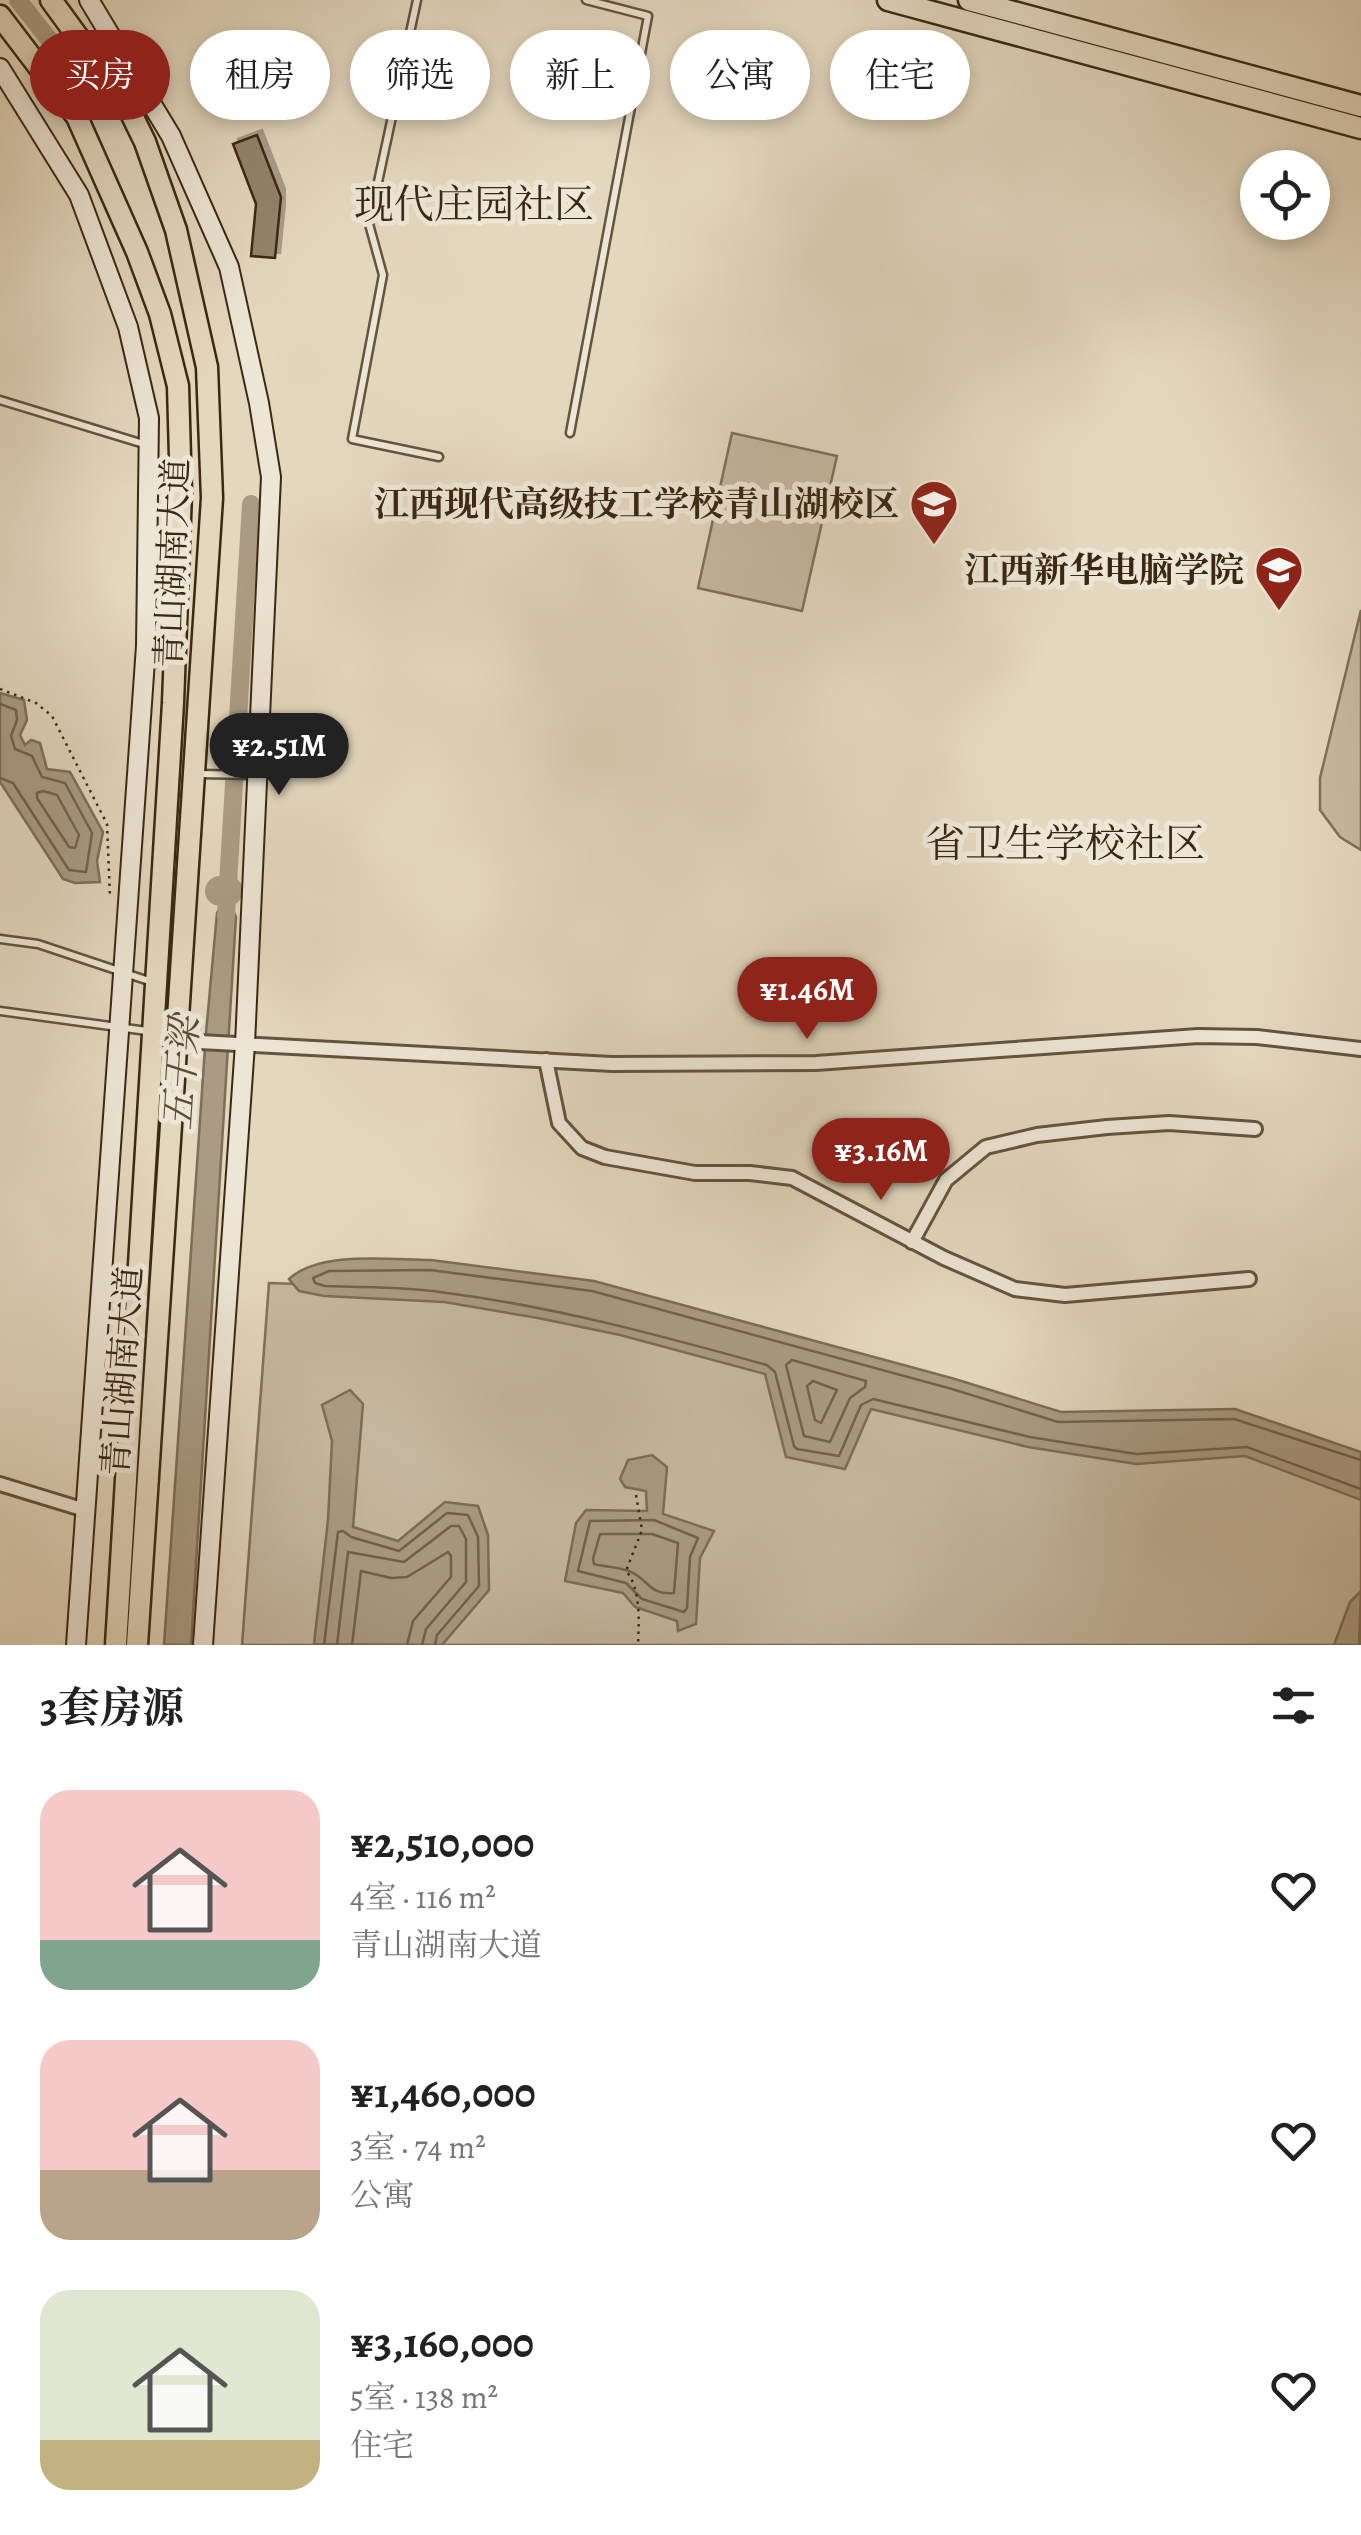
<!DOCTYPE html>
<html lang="zh">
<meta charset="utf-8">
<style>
:root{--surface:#fff;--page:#f6f6f6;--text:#222;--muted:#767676;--accent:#8f2418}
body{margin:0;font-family:Alegreya,"Noto Serif SC",serif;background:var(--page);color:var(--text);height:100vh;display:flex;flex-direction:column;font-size:38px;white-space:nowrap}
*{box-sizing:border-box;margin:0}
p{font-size:32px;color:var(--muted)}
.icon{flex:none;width:55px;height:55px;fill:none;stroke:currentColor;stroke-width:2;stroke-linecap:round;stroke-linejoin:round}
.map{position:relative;height:1645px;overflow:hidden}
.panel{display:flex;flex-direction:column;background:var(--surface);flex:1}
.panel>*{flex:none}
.guide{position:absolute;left:30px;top:30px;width:1302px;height:90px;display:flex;gap:20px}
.fabs{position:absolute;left:1240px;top:150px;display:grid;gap:20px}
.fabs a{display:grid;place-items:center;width:90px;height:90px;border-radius:50%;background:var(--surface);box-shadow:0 5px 15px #0003;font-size:50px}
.price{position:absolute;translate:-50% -85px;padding:0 22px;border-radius:35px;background:var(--accent);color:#fff;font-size:32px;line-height:65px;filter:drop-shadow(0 2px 5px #0008)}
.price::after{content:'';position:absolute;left:50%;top:60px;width:30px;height:22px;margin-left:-15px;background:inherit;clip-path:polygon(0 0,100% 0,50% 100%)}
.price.current{background:#222;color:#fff}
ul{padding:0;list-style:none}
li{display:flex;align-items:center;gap:30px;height:250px;padding:0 40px}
li span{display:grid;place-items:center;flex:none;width:280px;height:200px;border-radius:30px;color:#555}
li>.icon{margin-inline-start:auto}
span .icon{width:120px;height:120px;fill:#fffc;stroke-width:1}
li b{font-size:42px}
h2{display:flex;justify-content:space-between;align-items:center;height:120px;padding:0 40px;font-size:42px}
.chip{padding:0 35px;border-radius:45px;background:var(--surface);box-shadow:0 5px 15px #0003;font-size:35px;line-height:90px}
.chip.current{background:var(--accent);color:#fff}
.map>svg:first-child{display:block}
.green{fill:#c6b9a1;stroke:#80705a;stroke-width:2.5}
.water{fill:#aa9c84;stroke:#7d6e57;stroke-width:2.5}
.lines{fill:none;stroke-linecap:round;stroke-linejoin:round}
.shore{stroke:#72624c;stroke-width:2.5}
.canal{stroke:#aa9c84;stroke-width:18}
.river{stroke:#aa9c84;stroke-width:30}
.building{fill:#92836c;stroke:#3a2813;stroke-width:2.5;filter:url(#shadow)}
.lane-casing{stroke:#64543e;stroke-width:11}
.street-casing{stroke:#64543e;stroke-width:18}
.secondary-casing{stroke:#3a2813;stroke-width:22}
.primary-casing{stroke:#3a2813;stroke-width:25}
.path{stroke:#3a2813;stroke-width:2.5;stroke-dasharray:2.5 5;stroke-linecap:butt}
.lane{stroke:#ede5d5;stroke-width:6}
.street{stroke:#ede5d5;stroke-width:12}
.secondary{stroke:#ede5d5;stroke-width:18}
.primary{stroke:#e3d7be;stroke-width:20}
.labels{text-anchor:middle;stroke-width:10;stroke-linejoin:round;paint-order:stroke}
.poi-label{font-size:35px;font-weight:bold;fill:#3a2813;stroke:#ede5d5;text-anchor:end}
.street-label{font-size:35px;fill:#3a2813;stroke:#ede5d5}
.water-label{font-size:38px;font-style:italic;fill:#5c4b35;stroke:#ede5d5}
.quarter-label{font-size:40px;fill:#3a2813;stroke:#ede5d5}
</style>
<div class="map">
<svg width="1361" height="1645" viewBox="0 0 1361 1645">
<defs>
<filter id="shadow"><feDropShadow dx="5" dy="-5" stdDeviation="0" flood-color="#0004"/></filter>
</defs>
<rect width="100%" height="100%" fill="#e3d7be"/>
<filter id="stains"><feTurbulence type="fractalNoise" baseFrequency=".002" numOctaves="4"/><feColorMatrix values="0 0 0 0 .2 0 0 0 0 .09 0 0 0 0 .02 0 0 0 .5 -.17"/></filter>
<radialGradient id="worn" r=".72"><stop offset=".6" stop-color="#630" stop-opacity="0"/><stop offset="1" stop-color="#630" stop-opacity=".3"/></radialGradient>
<g class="green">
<polygon points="732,433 837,456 802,611 698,588"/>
<polygon points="1361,610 1361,850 1340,837 1320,810 1320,778"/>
<polygon points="269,1283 573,1293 1066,1437 1361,1467 1361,1645 242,1645"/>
</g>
<g class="water">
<polygon points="0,693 24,700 27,720 20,735 25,745 31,740 40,743 47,769 70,772 103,832 97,861 100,882 75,883 63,879 0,782"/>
<polygon points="227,897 236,917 191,1645 164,1645 206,1033 217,913"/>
<path d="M431,1260L594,1281L955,1379L1061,1412L1235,1409L1361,1452V1500L1245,1456L1136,1464L1028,1447L871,1409L845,1469L786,1457L765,1374L620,1335L538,1318L444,1302L324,1296L299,1291L289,1279C320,1250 390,1260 431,1260Z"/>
<polygon points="350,1390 363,1404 353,1527 398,1541 445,1502 478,1506 488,1535 489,1590 442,1645 314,1644 328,1520 332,1441 322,1405"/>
<polygon points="652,1455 667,1467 663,1514 714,1531 700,1558 696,1624 678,1631 677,1621 635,1607 623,1593 565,1581 576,1523 586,1510 647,1511 646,1491 625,1487 620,1479 628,1460"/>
<polygon points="1361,1591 1359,1645 1334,1645 1350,1602"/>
</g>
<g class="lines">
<g class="shore">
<polyline points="0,704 16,710 17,720 11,736 15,749 32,756 42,777 65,783 92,833 86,872 69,870 13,783 0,778"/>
<polygon points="43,791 57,795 79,835 75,848 69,847 37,798 37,793"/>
<polygon points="792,1360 866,1381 865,1387 850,1398 830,1442 804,1436 786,1365"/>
<polygon points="813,1381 837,1390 821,1423 815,1420 807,1386"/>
<path d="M1361,1460L1234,1419L1058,1422L952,1389L592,1291L430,1270L329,1271L313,1278L315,1283L325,1286C366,1287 407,1287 447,1293C556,1307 662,1336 767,1365L775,1372L794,1446L797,1449L839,1456L861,1405L873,1399L1030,1437L1136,1454L1247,1447L1361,1489"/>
<polygon points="654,1520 698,1538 690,1557 687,1608 684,1612 642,1599 626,1583 578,1571 590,1521"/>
<path d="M600,1534H652L678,1543L674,1593C649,1596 649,1579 629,1571C618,1567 605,1567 594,1564L593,1559Z"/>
<polyline points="324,1645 338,1532 343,1531 351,1537 399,1551 447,1513 468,1515 478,1537 479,1586 437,1635 435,1645"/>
<polyline points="337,1645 348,1552 404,1562 451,1526 459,1526 466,1539 466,1582 426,1629 422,1645"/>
<polyline points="352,1645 361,1571 391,1578 407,1577 448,1552 451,1556 451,1577 413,1621 407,1645"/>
</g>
<g class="canal">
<polyline points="18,0 62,56"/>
<polyline points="226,916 251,504"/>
</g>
<polyline class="river" points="220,891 228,891"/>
</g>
<polygon class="building" points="257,135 281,197 275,258 251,256 256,204 233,144"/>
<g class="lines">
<g class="lane-casing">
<g id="lane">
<polyline points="417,0 369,224 383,275 352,439 439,457"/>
<polyline points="0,400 147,445"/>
<polyline points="570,433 648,16 586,0"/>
<polyline points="198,774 256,775"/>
<polyline points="0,939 38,944 152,982"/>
<polyline points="0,1011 147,1031"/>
</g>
</g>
<g class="street-casing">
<g id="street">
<polyline points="155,1032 200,1042 612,1064 816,1063 1198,1036 1257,1037 1361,1049"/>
<polyline points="546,1060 559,1123 582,1148 605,1157 695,1173 750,1173 792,1178 944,1258 1015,1289 1065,1295 1249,1279"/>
<polyline points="912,1242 946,1180 986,1147 1037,1135 1107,1127 1169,1123 1255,1129"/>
<polyline points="0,1484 85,1510"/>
</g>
</g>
<g class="secondary-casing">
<g id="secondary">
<polyline points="89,0 171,136 229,267 259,403 271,477 245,1044 203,1645"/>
<polyline points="0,68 79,195 128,327 149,418 146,646 76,1645"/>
</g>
</g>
<g class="primary-casing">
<g id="primary">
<polyline points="51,0 126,103 145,142 176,230 207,367 212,498 137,1645"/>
<polyline points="888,0 1361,128"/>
<polyline points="969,0 1361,106"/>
<polyline points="0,16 77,117 137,252 160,314 178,386 181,493 173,703 116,1645"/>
</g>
</g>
<g class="path">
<polyline points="0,689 36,703 52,716 107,824 110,897"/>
<path d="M636,1495L642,1530L626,1571C641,1588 639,1623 638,1645"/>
</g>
<use href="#lane" class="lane"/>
<use href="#street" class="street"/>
<use href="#secondary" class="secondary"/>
<use href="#primary" class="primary"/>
</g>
<defs>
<g id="school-pin" transform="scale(2.5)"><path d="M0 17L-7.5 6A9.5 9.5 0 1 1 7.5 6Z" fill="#8f2418" stroke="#ede5d5"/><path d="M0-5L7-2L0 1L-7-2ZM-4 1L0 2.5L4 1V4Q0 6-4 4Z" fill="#fff"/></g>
</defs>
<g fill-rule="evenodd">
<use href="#school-pin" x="934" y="504"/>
<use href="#school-pin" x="1279" y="570"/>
</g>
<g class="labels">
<g class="poi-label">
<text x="899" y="516">江西现代高级技工学校青山湖校区</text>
<text x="1244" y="582">江西新华电脑学院</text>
</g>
<g class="street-label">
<text transform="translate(172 563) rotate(-88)" y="12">青山湖南大道</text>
<text transform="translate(122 1371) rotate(-86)" y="12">青山湖南大道</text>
</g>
<g class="water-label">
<text transform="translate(181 1073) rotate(-86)" y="13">五干梁</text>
</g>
<g class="quarter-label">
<text x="474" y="218">现代庄园社区</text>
<text x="1065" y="857">省卫生学校社区</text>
</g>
</g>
<rect width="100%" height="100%" filter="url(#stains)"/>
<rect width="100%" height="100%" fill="url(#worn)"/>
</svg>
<div class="fabs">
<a><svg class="icon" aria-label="locate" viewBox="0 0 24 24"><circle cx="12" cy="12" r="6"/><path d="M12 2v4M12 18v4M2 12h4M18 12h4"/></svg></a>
</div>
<b class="price current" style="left:279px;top:798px">¥2.51M</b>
<b class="price" style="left:807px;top:1042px">¥1.46M</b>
<b class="price" style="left:881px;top:1203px">¥3.16M</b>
<div class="guide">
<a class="chip current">买房</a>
<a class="chip">租房</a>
<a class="chip">筛选</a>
<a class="chip">新上</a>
<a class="chip">公寓</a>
<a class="chip">住宅</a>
</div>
</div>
<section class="panel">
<h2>3套房源<svg class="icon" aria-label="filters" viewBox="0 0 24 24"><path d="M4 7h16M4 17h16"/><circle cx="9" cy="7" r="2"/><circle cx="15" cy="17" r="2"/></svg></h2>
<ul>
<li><span style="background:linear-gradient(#f6c9c9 75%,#7fa58c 0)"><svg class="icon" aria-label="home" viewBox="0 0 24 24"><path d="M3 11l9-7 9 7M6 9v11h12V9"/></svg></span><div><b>¥2,510,000</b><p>4室 · 116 m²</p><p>青山湖南大道</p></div><svg class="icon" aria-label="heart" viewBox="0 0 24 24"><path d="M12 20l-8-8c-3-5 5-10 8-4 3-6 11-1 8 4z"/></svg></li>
<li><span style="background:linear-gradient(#f6c9c9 65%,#b9a48a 0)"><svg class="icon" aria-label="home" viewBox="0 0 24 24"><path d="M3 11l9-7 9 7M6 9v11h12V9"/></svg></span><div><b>¥1,460,000</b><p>3室 · 74 m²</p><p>公寓</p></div><svg class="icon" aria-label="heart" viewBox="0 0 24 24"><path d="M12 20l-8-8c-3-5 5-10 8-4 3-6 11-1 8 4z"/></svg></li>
<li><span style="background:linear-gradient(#dfe7d0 75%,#c2b280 0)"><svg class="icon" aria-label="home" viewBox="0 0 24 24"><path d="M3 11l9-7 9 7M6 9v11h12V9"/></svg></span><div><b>¥3,160,000</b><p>5室 · 138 m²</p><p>住宅</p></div><svg class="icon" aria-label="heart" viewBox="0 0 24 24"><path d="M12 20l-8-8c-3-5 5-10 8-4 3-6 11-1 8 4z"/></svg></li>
</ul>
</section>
